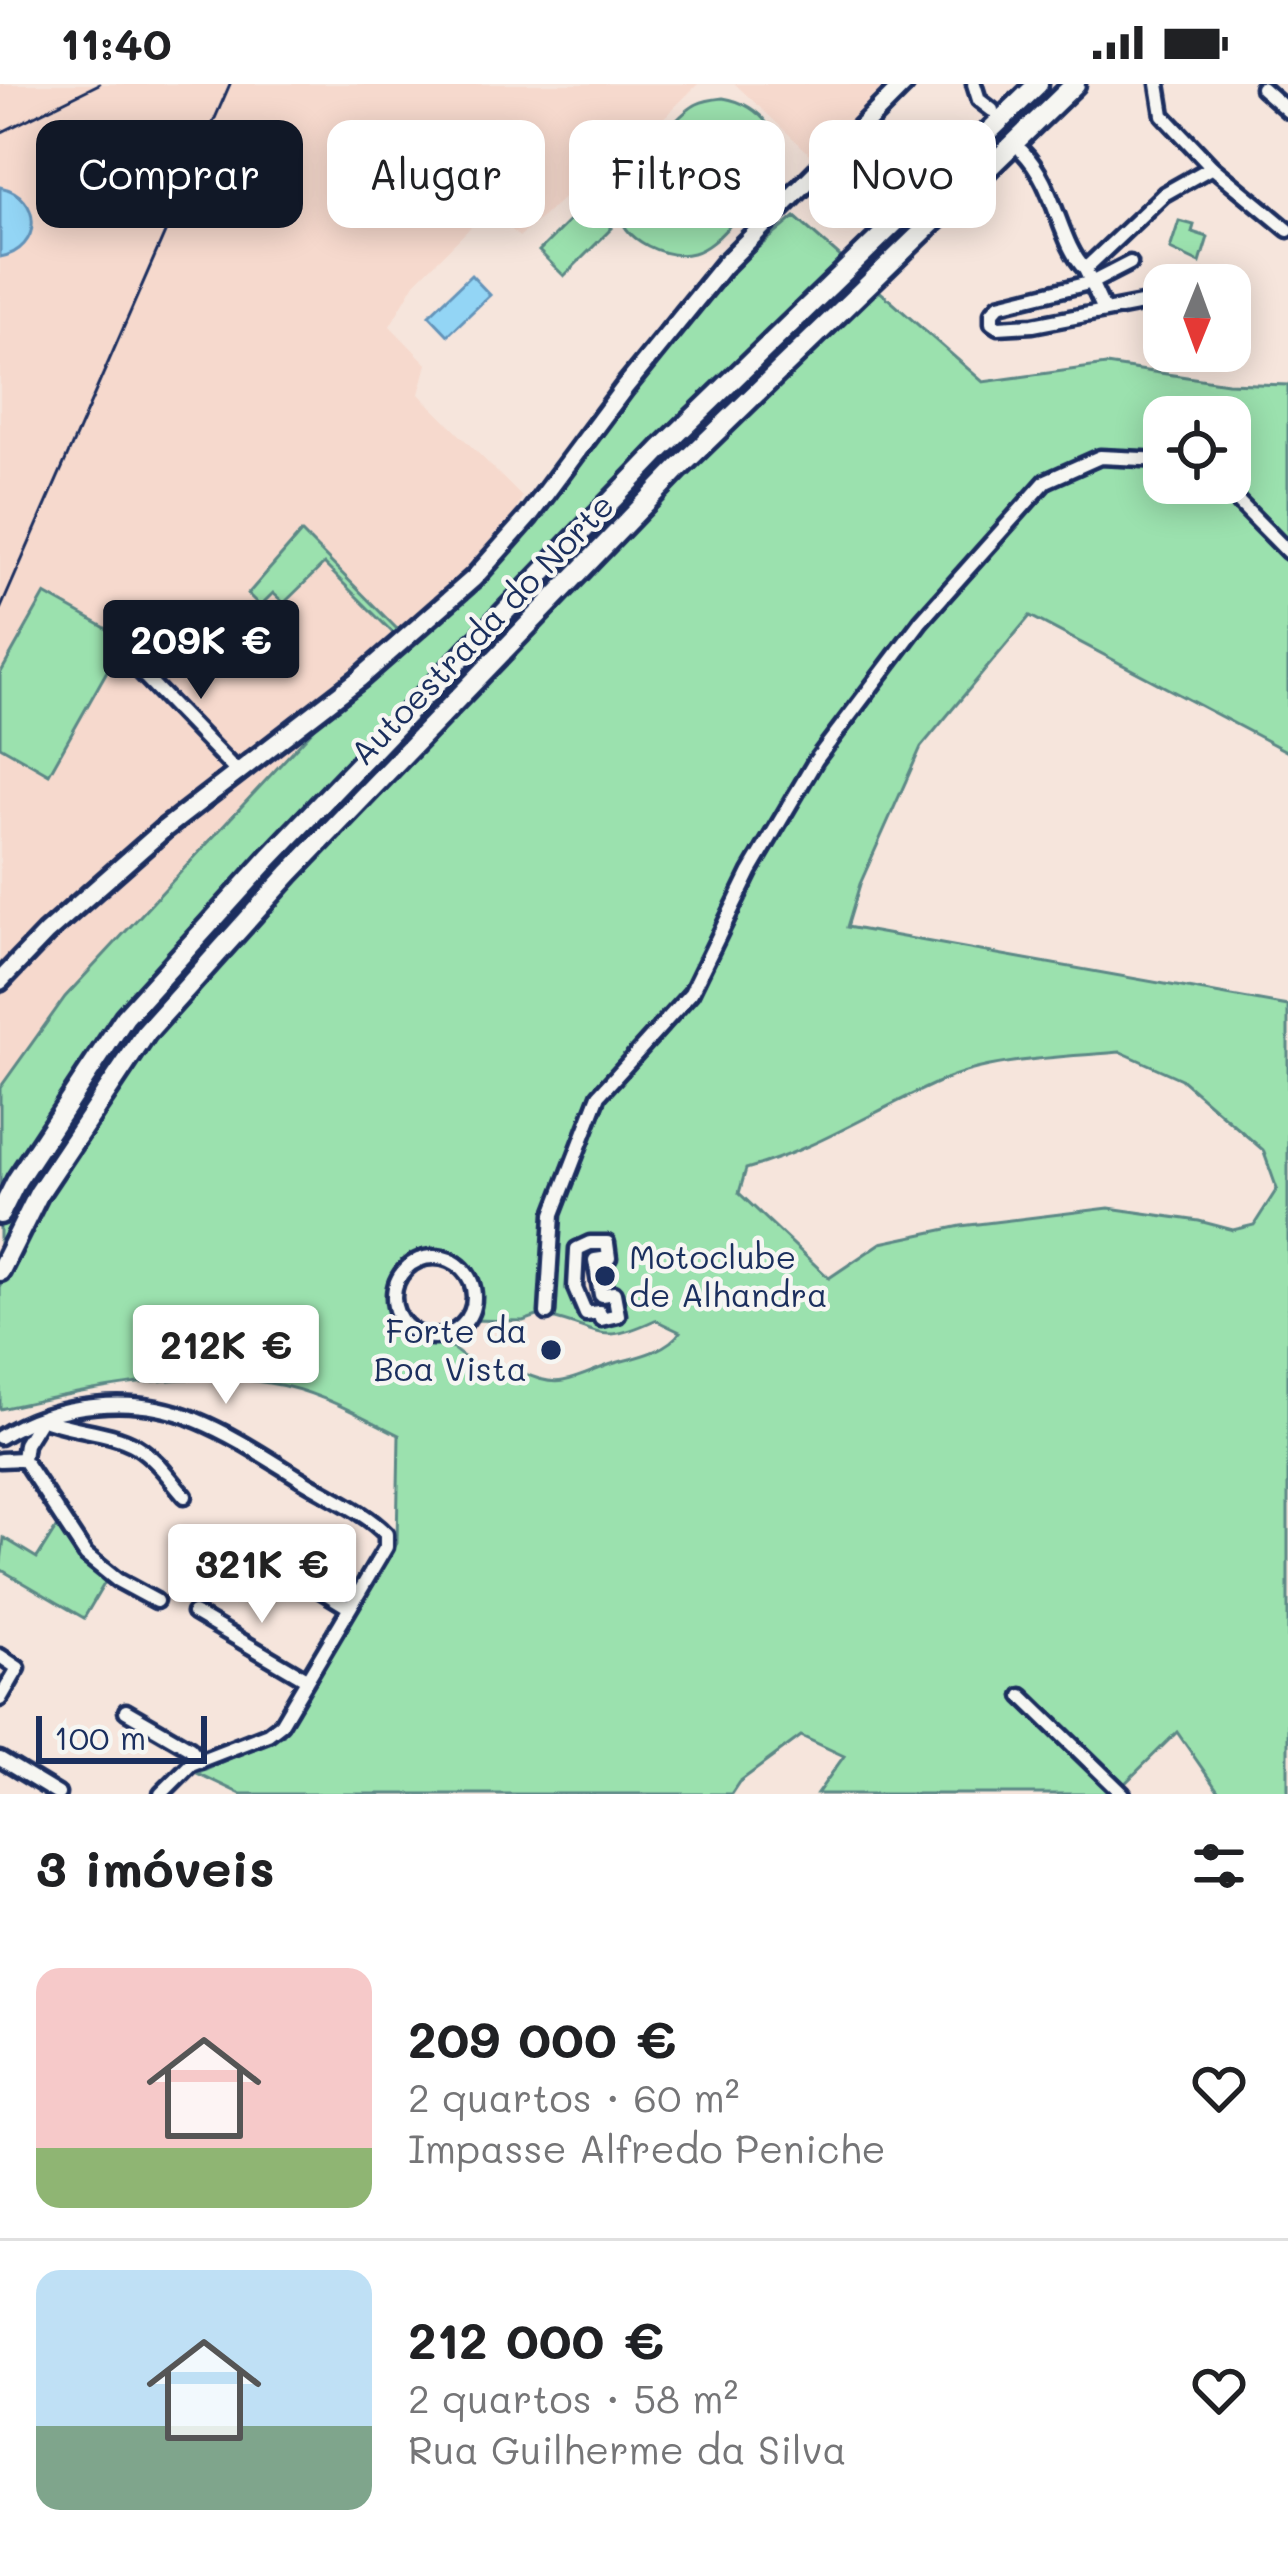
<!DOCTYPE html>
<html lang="pt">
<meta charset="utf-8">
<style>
:root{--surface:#fff;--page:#f6f6f6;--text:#202124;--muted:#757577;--line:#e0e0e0;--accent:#111827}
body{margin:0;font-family:Mali,sans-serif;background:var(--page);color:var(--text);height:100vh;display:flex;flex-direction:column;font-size:45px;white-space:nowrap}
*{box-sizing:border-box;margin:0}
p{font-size:39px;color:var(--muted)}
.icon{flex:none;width:66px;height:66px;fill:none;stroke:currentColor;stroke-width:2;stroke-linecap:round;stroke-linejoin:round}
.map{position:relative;height:1710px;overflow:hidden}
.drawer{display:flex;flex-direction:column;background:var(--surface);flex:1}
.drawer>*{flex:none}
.guide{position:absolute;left:36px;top:36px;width:1218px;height:108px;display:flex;gap:24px}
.needle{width:78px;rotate:181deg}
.tools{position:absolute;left:1143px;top:180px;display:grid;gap:24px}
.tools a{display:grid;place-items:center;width:108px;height:108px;border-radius:24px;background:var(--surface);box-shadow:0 6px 30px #0003;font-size:60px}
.scale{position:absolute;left:36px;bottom:30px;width:171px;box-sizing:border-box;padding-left:12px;border:6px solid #1b2f5e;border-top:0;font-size:33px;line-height:42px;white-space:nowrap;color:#1b2f5e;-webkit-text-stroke:9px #f6f6f2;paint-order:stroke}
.price{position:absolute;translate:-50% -102px;padding:0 27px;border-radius:12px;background:#fff;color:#222;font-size:39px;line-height:78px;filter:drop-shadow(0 3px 6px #0008)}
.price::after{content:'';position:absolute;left:50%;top:72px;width:36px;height:27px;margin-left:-18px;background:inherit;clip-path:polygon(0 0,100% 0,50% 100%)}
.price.current{background:var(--accent);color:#fff}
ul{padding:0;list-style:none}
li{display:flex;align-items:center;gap:36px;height:300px;padding:0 36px}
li+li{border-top:3px solid var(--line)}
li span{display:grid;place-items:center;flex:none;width:336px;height:240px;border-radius:24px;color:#555}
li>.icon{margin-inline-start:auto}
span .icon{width:144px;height:144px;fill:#fffc;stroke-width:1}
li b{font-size:51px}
h2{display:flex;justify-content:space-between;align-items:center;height:144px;padding:0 36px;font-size:51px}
.tag{padding:0 42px;border-radius:24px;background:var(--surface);box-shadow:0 6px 30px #0003;font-size:42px;line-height:108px}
.tag.current{background:var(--accent);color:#fff}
.status{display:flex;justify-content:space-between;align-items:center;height:84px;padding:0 60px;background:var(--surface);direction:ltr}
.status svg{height:33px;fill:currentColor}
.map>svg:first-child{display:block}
.built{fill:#f6d9cd}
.green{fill:#9be1ae;stroke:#5b8886;stroke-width:3;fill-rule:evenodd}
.water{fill:#93d5f5;stroke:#6393b9;stroke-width:3}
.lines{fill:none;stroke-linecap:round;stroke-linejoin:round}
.minor-casing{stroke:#1b2f5e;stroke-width:21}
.major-casing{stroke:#1b2f5e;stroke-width:26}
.highway-casing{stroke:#1b2f5e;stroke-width:27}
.minor{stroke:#f6f6f2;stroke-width:12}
.major{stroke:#f6f6f2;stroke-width:16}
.highway{stroke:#f6f6f2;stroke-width:18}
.rail{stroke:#1b2f5e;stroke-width:3}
.poi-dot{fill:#1b2f5e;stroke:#f6f6f2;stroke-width:4.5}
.labels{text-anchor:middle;stroke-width:9;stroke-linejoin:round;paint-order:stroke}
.street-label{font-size:33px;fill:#1b2f5e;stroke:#f6f6f2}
.poi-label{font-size:33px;fill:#1b2f5e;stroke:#f6f6f2;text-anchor:start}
</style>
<div class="status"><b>11:40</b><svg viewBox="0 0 49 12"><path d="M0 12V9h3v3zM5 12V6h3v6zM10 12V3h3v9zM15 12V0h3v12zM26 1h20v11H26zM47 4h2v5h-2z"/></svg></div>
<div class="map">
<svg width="1288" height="1710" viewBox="0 0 1288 1710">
<rect width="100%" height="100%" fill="#f6e5dc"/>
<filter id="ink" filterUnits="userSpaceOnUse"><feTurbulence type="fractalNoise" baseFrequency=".00833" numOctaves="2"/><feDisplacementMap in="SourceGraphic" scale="24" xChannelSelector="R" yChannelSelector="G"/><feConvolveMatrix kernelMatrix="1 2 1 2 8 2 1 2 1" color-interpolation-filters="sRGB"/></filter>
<g filter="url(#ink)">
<g class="built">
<polygon points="0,0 698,0 606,91 589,103 573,106 519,153 490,124 415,199 390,242 427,280 419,310 522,413 510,441 318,640 65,913 0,1004"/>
<polygon points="735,0 888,0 813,73"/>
</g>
<g class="green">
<path d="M723,14C762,20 789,55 772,94C765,110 748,123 736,135C723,148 711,164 693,169C678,173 662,169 648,162C591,133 632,80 662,51C673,41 684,26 697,20C705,16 714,15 723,14Z"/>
<polygon points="587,119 612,144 564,192 539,167"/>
<path d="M795,133L983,298L1106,281L1227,299L1288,301V668L1030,532L921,663L860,800L847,843L1288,922V1710H1220L1177,1648L1114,1710H817L844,1672L801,1652L739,1698L731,1710H241L197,1689L283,1651L397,1459L399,1351C357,1330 316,1306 269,1299C181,1285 85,1306 0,1325V1004L65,913L318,640L510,441L712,202ZM1164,333H1230V399H1164ZM1121,968L1181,995L1263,1066L1277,1105L1254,1141L1233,1146L1199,1137L1109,1124L961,1142L881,1159L829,1194L739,1109L746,1085C818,1065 879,1023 948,994C994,975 1071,972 1121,968ZM607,1159L609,1174L595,1176L601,1211L614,1209L617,1231L586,1230L575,1204L577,1165ZM435,1173C469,1178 483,1207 467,1236L523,1237L546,1229L547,1233C603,1245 597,1263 655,1236L680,1248C667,1267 637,1273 615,1279C598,1284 580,1294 563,1297C542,1301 520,1286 502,1281C496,1280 489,1283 483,1282C469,1281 457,1266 444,1259C421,1245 377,1239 398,1196C405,1180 419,1174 435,1173Z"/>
<polygon points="1179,137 1194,141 1192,148 1208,153 1200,179 1170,165"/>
<polygon points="301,449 302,449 398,546 394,550 324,480 284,519 273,509 264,518 275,528 270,532 248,510"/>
<polygon points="45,510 125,555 49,690 0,662 0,590"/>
<polygon points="59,1439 107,1495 84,1534 0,1485 4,1454 37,1474"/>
</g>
<g class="water">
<path d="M0,103C43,112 43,165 0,173Z"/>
<polygon points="471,191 490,211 448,251 429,231"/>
</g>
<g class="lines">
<g class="minor-casing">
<g id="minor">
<polyline points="974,0 979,16 992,26"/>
<polyline points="1158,0 1163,31 1212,83 1288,146"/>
<polyline points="1262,4 1288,27"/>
<path d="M1022,67C1056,101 1059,159 1085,185"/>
<polyline points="1130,179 1093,198 999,221 992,229 992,239 998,243 1033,241 1157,217"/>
<polyline points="1104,226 1085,185 1164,110 1212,83"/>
<polyline points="1220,399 1288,468"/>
<polyline points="132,579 239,690"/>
<polygon points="590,1159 607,1159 609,1174 595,1176 601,1211 614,1209 618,1231 601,1235 599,1228 586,1230 575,1204 577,1165"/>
<circle cx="434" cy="1213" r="40"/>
<polyline points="547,1229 553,1130 599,1011 691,909 750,788 816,676 921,537 1046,397 1100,373 1164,376"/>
<path d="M0,1353C55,1318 136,1310 196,1336C233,1351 267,1374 301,1395C328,1412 364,1427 386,1450V1463L281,1640L268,1650L191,1680L161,1710"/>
<polyline points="0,1376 23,1375"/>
<polyline points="232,1452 348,1523"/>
<path d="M156,1517L117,1496L86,1471L23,1375L25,1360L41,1334C72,1347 108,1346 136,1362C156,1374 170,1395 185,1412"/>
<polyline points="194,1529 306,1595"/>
<polyline points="0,1572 18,1584 0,1615"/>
<polyline points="1022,1612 1123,1710"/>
<polyline points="126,1627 190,1664 200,1677"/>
<polyline points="0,1675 58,1710"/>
</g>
</g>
<g class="major-casing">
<polyline id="major" points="0,897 46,849 163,746 359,595 474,494 528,433 625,303 724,181 904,0"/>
</g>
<g class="highway-casing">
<g id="highway">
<polyline points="0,1130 17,1096 125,933 270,773 661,365 1038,0"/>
<polyline points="0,1187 39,1109 146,949 289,790 679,384 1075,0"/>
</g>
</g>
<use href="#minor" class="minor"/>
<use href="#major" class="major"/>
<use href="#highway" class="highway"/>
<g class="rail">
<polyline points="0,49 99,0"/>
<polyline points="0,526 230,0"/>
</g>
</g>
</g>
<g class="poi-dot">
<circle cx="605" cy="1192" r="12"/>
<circle cx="551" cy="1266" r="12"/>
</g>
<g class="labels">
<g class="street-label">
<text transform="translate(482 545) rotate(-46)" y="12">Autoestrada do Norte</text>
</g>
<g class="poi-label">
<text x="629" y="1185">Motoclube<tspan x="629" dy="38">de Alhandra</tspan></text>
<text x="527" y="1259" text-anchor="end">Forte da<tspan x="527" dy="38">Boa Vista</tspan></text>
</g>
</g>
</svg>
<div class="tools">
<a><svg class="needle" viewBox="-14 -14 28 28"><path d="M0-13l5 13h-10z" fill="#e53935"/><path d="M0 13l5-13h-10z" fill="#757577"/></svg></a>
<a><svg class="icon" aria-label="locate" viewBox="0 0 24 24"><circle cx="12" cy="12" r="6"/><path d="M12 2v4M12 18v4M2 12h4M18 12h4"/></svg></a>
</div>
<div class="scale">100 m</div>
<b class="price current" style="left:201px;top:618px">209K €</b>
<b class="price" style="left:226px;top:1323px">212K €</b>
<b class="price" style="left:262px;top:1542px">321K €</b>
<div class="guide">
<a class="tag current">Comprar</a>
<a class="tag">Alugar</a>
<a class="tag">Filtros</a>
<a class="tag">Novo</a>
</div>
</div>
<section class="drawer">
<h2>3 imóveis<svg class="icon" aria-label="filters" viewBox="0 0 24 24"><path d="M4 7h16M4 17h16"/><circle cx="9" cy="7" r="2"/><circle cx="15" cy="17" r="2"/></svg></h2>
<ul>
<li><span style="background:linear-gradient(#f6c9c9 75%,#8fb573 0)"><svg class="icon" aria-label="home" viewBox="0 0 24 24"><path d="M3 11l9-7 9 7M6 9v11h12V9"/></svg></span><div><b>209 000 €</b><p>2 quartos · 60 m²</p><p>Impasse Alfredo Peniche</p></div><svg class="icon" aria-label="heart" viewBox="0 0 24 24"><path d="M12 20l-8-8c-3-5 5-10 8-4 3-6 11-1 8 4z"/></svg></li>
<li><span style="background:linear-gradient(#bfe0f5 65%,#7fa58c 0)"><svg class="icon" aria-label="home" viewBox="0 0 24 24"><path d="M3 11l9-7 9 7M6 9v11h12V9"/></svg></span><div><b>212 000 €</b><p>2 quartos · 58 m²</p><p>Rua Guilherme da Silva</p></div><svg class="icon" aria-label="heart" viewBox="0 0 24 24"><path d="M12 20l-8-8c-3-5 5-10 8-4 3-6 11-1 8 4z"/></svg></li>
</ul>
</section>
